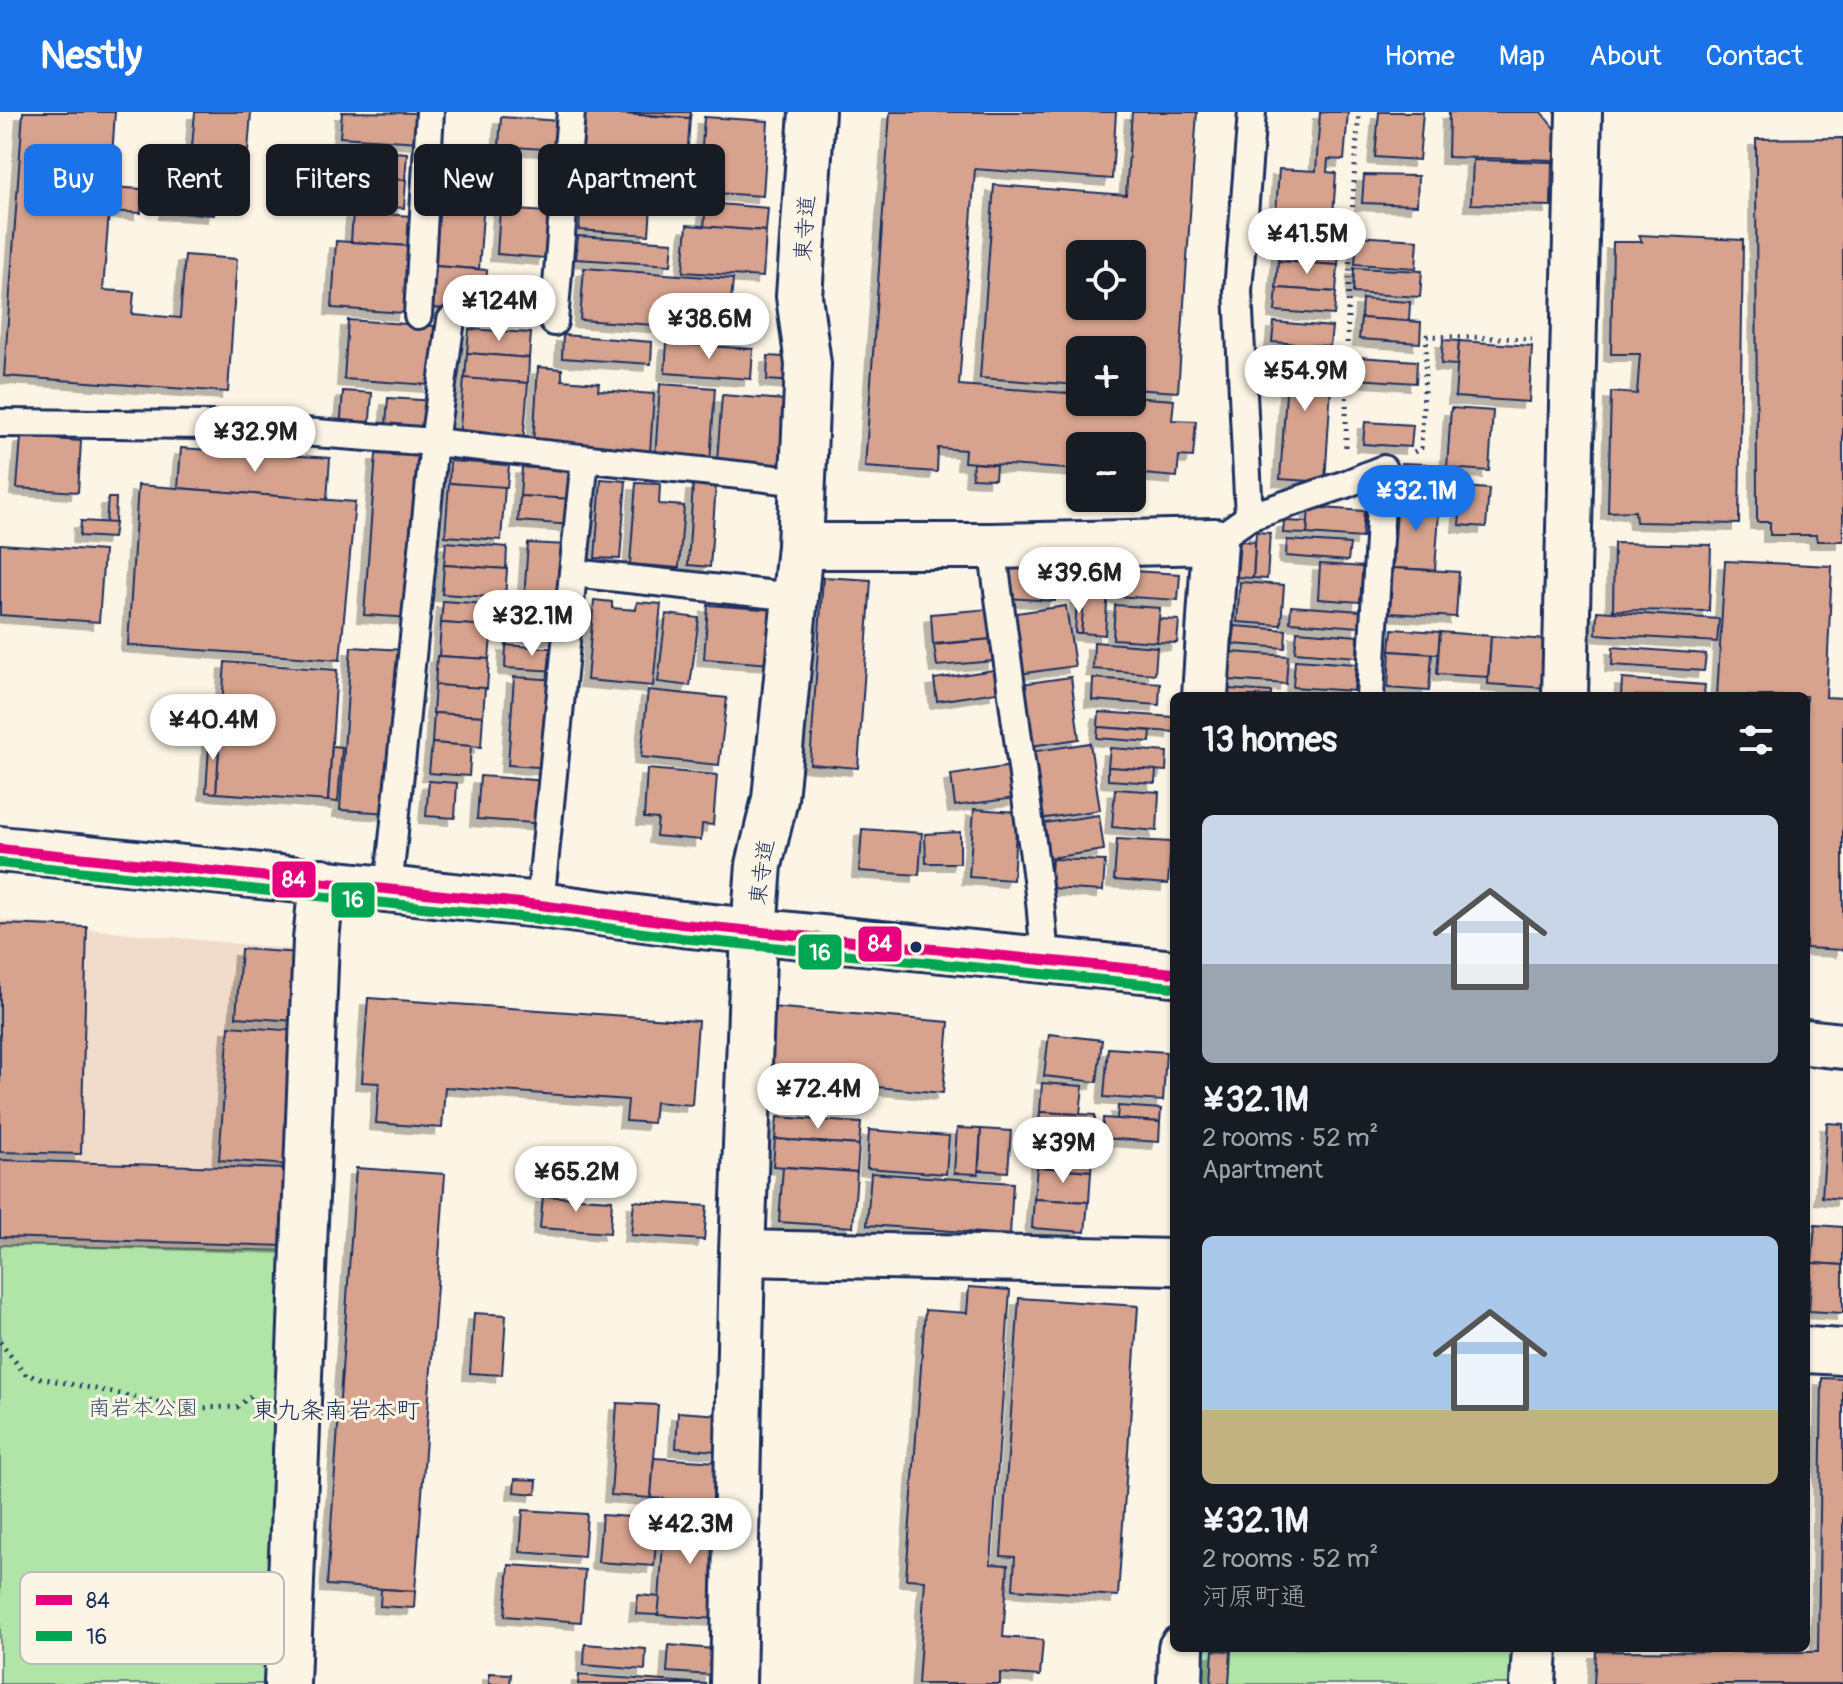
<!DOCTYPE html>
<meta charset="utf-8">
<style>
:root{--surface:#171b24;--page:#20242c;--text:#f1f3f6;--muted:#9ea1a6;--accent:#1a73e8}
body{margin:0;font-family:Pangolin,"Klee One",sans-serif;background:var(--page);color:var(--text);height:100vh;display:flex;flex-direction:column;font-size:30px;white-space:nowrap}
*{box-sizing:border-box;margin:0}
p{font-size:26px;color:var(--muted)}
.icon{flex:none;width:44px;height:44px;fill:none;stroke:currentColor;stroke-width:2;stroke-linecap:round;stroke-linejoin:round}
.map{position:relative;flex:1;overflow:hidden}
.sheet{position:absolute;left:1170px;top:580px;width:640px;height:960px;display:flex;flex-direction:column;background:var(--surface);border-radius:12px;box-shadow:0 2px 6px #0004}
.sheet>*{flex:none}
.top-card{position:absolute;left:24px;top:32px;width:760px;height:72px;display:flex;gap:16px}
.fabs{position:absolute;left:1066px;top:128px;display:grid;gap:16px}
.fabs a{display:grid;place-items:center;width:80px;height:80px;border-radius:12px;background:var(--surface);box-shadow:0 2px 6px #0004;font-size:40px}
.price{position:absolute;translate:-50% -68px;padding:0 18px;border-radius:28px;background:#fff;color:#222;font-size:26px;line-height:52px;filter:drop-shadow(0 2px 4px #0008)}
.price::after{content:'';position:absolute;left:50%;top:48px;width:24px;height:18px;margin-left:-12px;background:inherit;clip-path:polygon(0 0,100% 0,50% 100%)}
.price.selected{background:var(--accent);color:#fff}
ul{padding:0;list-style:none}
li{display:grid;align-content:center;gap:16px;height:424px;padding:0 32px}
li span{display:grid;place-items:center;height:248px;border-radius:12px;color:#555}
li>.icon{margin-inline-start:auto}
span .icon{width:144px;height:144px;fill:#fffc;stroke-width:1}
li b{font-size:34px}
h2{display:flex;justify-content:space-between;align-items:center;height:96px;padding:0 32px;font-size:34px}
.tag{padding:0 28px;border-radius:12px;background:var(--surface);box-shadow:0 2px 6px #0004;font-size:28px;line-height:72px}
.tag.selected{background:var(--accent);color:#fff}
header{display:flex;align-items:center;gap:48px;box-sizing:border-box;height:112px;padding:0 40px;background:var(--accent);color:#fff}
header strong{font-size:38px}
nav{display:flex;gap:44px;margin-inline-start:auto;font-size:28px}
.map>svg:first-child{display:block}
.built{fill:#f1dccb}
.green{fill:#b1e5a7;stroke:#668a82;stroke-width:2}
.building{fill:#d8a38e;stroke:#1b2f5e;stroke-width:2;fill-rule:evenodd;filter:url(#shadow)}
.lines{fill:none;stroke-linecap:round;stroke-linejoin:round}
.service-casing{stroke:#1b2f5e;stroke-width:32}
.minor-casing{stroke:#1b2f5e;stroke-width:50}
.trunk-casing{stroke:#1b2f5e;stroke-width:50}
.path{stroke:#1b2f5e;stroke-width:5;stroke-dasharray:2 6;stroke-linecap:butt}
.service{stroke:#fcf5e5;stroke-width:26}
.minor{stroke:#fcf5e5;stroke-width:44}
.trunk{stroke:#fcf5e5;stroke-width:44}
.bus-1-casing{stroke:#fcf5e5;stroke-width:16}
.bus-2-casing{stroke:#fcf5e5;stroke-width:16}
.bus-1{stroke:#e5007d;stroke-width:10}
.bus-2{stroke:#00a651;stroke-width:10}
.bus-dot{fill:#1b2f5e;stroke:#fcf5e5;stroke-width:3}
.labels{text-anchor:middle;stroke-width:6;stroke-linejoin:round;paint-order:stroke}
.street-label{font-size:22px;fill:#1b2f5e;stroke:#fcf5e5}
.park-label{font-size:22px;fill:#39536d;stroke:#fcf5e5}
.neighbourhood-label{font-size:24px;fill:#1b2f5e;stroke:#fcf5e5}
.key{fill:#fcf5e5;stroke:#b8babc;stroke-width:2}
.key-label{font-size:22px;fill:#1b2f5e}
.line-badge{stroke:#fcf5e5;stroke-width:3}
.badge-label{font-size:22px;text-anchor:middle;font-weight:bold;fill:#fff}
</style>
<header>
<strong>Nestly</strong>
<nav><a>Home</a><a>Map</a><a>About</a><a>Contact</a></nav>
</header>
<div class="map">
<svg width="1843" height="1572" viewBox="0 0 1843 1572">
<defs>
<filter id="shadow"><feDropShadow dx="-7" dy="7" stdDeviation="0" flood-color="#0004"/></filter>
</defs>
<rect width="100%" height="100%" fill="#fcf5e5"/>
<filter id="ink" filterUnits="userSpaceOnUse"><feTurbulence type="fractalNoise" baseFrequency=".0125" numOctaves="2"/><feDisplacementMap in="SourceGraphic" scale="16" xChannelSelector="R" yChannelSelector="G"/><feConvolveMatrix kernelMatrix="1 2 1 2 8 2 1 2 1" color-interpolation-filters="sRGB"/></filter>
<g filter="url(#ink)">
<polygon class="built" points="0,808 309,839 297,1139 0,1133"/>
<g class="green">
<polygon points="0,1133 297,1139 269,1572 0,1572"/>
<polygon points="1196,1536 1515,1537 1514,1572 1196,1572"/>
</g>
<g class="building">
<polygon points="23,0 115,0 110,75 142,77 141,101 109,99 103,178 134,180 132,202 180,206 185,143 237,147 228,280 4,264"/>
<polygon points="195,0 251,0 248,39 192,35"/>
<polygon points="342,0 422,1 420,30 340,25"/>
<polygon points="585,0 690,6 684,92 580,85"/>
<polygon points="608,0 691,0 690,6"/>
<polygon points="890,0 1116,0 1112,67 975,57 959,273 1080,282 1080,290 1132,290 1132,285 1174,288 1172,308 1196,309 1193,345 1179,344 1177,365 1132,361 1132,334 1080,334 1080,358 964,350 965,338 938,336 937,360 865,355"/>
<path d="M1132,0H1197L1178,280L1132,277V238H1080V273L980,266L994,73L1126,83ZM1080,142H1132V194H1080Z"/>
<polygon points="1320,0 1348,0 1344,48 1328,47 1327,60 1336,61 1332,118 1275,114 1279,57 1316,59"/>
<polygon points="1379,0 1423,0 1419,48 1375,45"/>
<polygon points="1449,0 1541,0 1557,20 1556,48 1448,45"/>
<polygon points="501,5 561,9 559,38 499,34"/>
<polygon points="704,5 768,9 763,84 699,80"/>
<polygon points="1843,26 1843,429 1817,429 1816,423 1770,423 1770,410 1757,410 1756,27"/>
<polygon points="443,32 488,35 479,157 435,154"/>
<polygon points="346,37 407,41 405,68 345,64"/>
<polygon points="1473,48 1552,50 1551,94 1471,92"/>
<polygon points="1364,63 1418,64 1417,93 1362,91"/>
<polygon points="345,64 406,68 404,96 343,92"/>
<polygon points="168,82 216,85 214,103 166,100"/>
<polygon points="581,89 651,94 649,123 579,118"/>
<polygon points="706,91 768,96 766,119 704,115"/>
<polygon points="500,97 548,100 545,146 497,142"/>
<polygon points="353,100 411,104 408,134 351,130"/>
<polygon points="687,113 766,119 763,165 683,160"/>
<polygon points="1280,119 1340,123 1338,153 1278,149"/>
<polygon points="1639,123 1743,128 1739,412 1636,410 1635,399 1608,400 1611,280 1637,282 1640,242 1611,242 1613,130 1642,130"/>
<polygon points="578,124 673,130 671,153 576,147"/>
<polygon points="1357,124 1418,128 1416,156 1355,152"/>
<polygon points="336,129 408,134 404,201 332,196"/>
<polygon points="1278,149 1338,153 1336,180 1276,176"/>
<polygon points="435,154 487,158 484,199 432,196"/>
<polygon points="584,156 733,167 729,218 580,208"/>
<polygon points="1354,156 1422,159 1420,185 1353,181"/>
<polygon points="1277,176 1336,180 1334,203 1275,199"/>
<polygon points="1362,187 1410,190 1409,209 1361,206"/>
<polygon points="1361,206 1421,210 1420,231 1359,227"/>
<polygon points="348,208 434,214 430,273 344,267"/>
<polygon points="1274,210 1332,215 1330,234 1272,230"/>
<polygon points="469,217 531,221 529,246 467,241"/>
<polygon points="563,223 652,230 651,252 562,246"/>
<polygon points="1443,228 1459,229 1457,253 1441,252"/>
<polygon points="1459,229 1532,234 1529,290 1455,285"/>
<polygon points="667,231 753,237 751,267 665,261"/>
<polygon points="1272,239 1333,243 1325,370 1280,367 1287,267 1270,266"/>
<polygon points="467,241 529,246 528,271 465,267"/>
<polygon points="768,244 798,246 796,270 767,268"/>
<polygon points="1358,245 1417,249 1416,271 1357,267"/>
<polygon points="538,255 562,257 562,268 599,271 598,278 654,282 650,340 533,332"/>
<polygon points="464,266 528,271 523,332 459,327"/>
<polygon points="660,272 715,276 710,351 655,347"/>
<polygon points="343,279 372,281 369,321 340,319"/>
<polygon points="722,283 797,289 793,355 717,349"/>
<polygon points="388,286 436,289 434,330 385,327"/>
<polygon points="1451,296 1493,299 1489,359 1447,356"/>
<polygon points="1365,310 1413,313 1411,335 1363,332"/>
<polygon points="21,325 81,329 78,380 17,376"/>
<polygon points="181,336 330,346 327,388 178,376"/>
<polygon points="376,342 425,345 414,506 364,503"/>
<polygon points="450,349 509,353 507,376 449,371"/>
<polygon points="973,351 996,353 995,367 972,366"/>
<polygon points="1401,351 1426,352 1424,385 1398,383"/>
<polygon points="522,355 577,359 575,388 520,384"/>
<polygon points="601,367 626,369 620,447 595,446"/>
<polygon points="449,371 505,375 501,428 445,424"/>
<polygon points="636,371 660,372 659,392 684,394 679,456 630,452"/>
<polygon points="693,372 716,373 710,455 688,453"/>
<polygon points="138,373 355,390 340,548 128,533"/>
<polygon points="1462,375 1489,377 1486,415 1459,413"/>
<polygon points="1398,383 1440,386 1435,458 1393,456"/>
<polygon points="520,384 574,387 573,413 518,409"/>
<polygon points="108,386 116,386 115,411 106,411"/>
<polygon points="1309,395 1364,399 1362,426 1307,422"/>
<polygon points="81,409 115,411 113,426 80,424"/>
<polygon points="1284,409 1308,410 1307,422 1283,421"/>
<polygon points="1256,420 1270,421 1267,467 1253,466"/>
<polygon points="1287,428 1350,432 1348,449 1286,444"/>
<polygon points="1240,429 1255,430 1253,466 1237,465"/>
<polygon points="446,430 507,435 506,457 444,453"/>
<polygon points="528,431 568,433 563,504 523,501"/>
<polygon points="1614,431 1711,433 1709,499 1613,498"/>
<polygon points="0,432 104,439 99,510 0,503"/>
<polygon points="1725,449 1832,454 1826,585 1843,586 1843,838 1806,836 1806,584 1717,584"/>
<polygon points="1320,452 1363,455 1360,490 1318,487"/>
<polygon points="444,453 507,457 505,486 442,482"/>
<polygon points="1008,455 1057,459 1055,489 1006,486"/>
<polygon points="1393,456 1459,460 1456,505 1390,501"/>
<polygon points="1117,458 1180,462 1178,488 1115,484"/>
<polygon points="1086,459 1109,461 1105,523 1081,521"/>
<polygon points="823,465 871,468 858,656 810,652"/>
<polygon points="1240,470 1284,473 1281,513 1237,510"/>
<polygon points="1077,485 1084,485 1081,521 1075,521"/>
<polygon points="594,488 612,490 612,496 636,498 637,490 661,492 653,574 587,568"/>
<polygon points="443,489 486,492 484,514 441,511"/>
<polygon points="708,493 775,498 772,552 704,547"/>
<polygon points="1115,493 1160,496 1157,530 1113,527"/>
<polygon points="1066,494 1075,554 1018,562 1009,502"/>
<polygon points="1291,494 1361,499 1360,515 1290,510"/>
<polygon points="990,497 992,527 933,532 931,502"/>
<polygon points="1597,499 1719,507 1717,530 1596,522"/>
<polygon points="501,500 563,504 562,526 500,521"/>
<polygon points="666,502 699,506 690,574 658,570"/>
<polygon points="1159,507 1179,508 1177,531 1157,530"/>
<polygon points="441,511 492,514 489,547 439,544"/>
<polygon points="1235,514 1286,518 1285,536 1233,532"/>
<polygon points="1392,517 1440,520 1438,542 1390,539"/>
<polygon points="1297,519 1358,524 1357,545 1295,540"/>
<polygon points="1440,520 1491,524 1488,565 1437,562"/>
<polygon points="1491,524 1549,528 1546,576 1488,572"/>
<polygon points="992,527 994,549 937,554 934,533"/>
<polygon points="1094,530 1157,535 1155,562 1093,557"/>
<polygon points="506,533 560,537 558,559 505,556"/>
<polygon points="351,535 404,538 393,701 340,698"/>
<polygon points="1613,535 1706,542 1704,559 1612,553"/>
<polygon points="1390,539 1432,542 1429,579 1388,576"/>
<polygon points="1231,540 1288,544 1286,572 1229,568"/>
<polygon points="437,544 489,547 487,577 435,573"/>
<polygon points="1295,548 1356,552 1354,579 1293,575"/>
<polygon points="225,550 337,558 328,689 216,681"/>
<polygon points="994,558 997,580 937,589 934,567"/>
<polygon points="514,565 558,568 552,656 508,653"/>
<polygon points="1071,565 1079,627 1030,634 1021,572"/>
<polygon points="1093,566 1160,571 1159,593 1092,588"/>
<polygon points="1622,567 1705,573 1704,584 1621,584"/>
<polygon points="435,573 485,576 483,604 433,601"/>
<polygon points="1229,577 1271,580 1271,584 1228,584"/>
<polygon points="648,578 727,586 719,653 641,645"/>
<polygon points="1099,600 1174,605 1174,620 1098,615"/>
<polygon points="434,601 483,604 481,635 432,631"/>
<polygon points="1098,615 1151,619 1150,630 1097,626"/>
<polygon points="210,620 220,621 216,681 206,680"/>
<polygon points="432,631 471,634 469,664 429,661"/>
<polygon points="1090,631 1100,698 1039,707 1030,640"/>
<polygon points="332,634 342,635 338,690 328,689"/>
<polygon points="1110,636 1167,640 1166,659 1108,655"/>
<polygon points="1012,654 1016,686 955,694 951,663"/>
<polygon points="1108,655 1156,658 1155,671 1108,668"/>
<polygon points="647,657 717,663 713,713 702,712 701,728 656,724 658,707 644,706"/>
<polygon points="480,664 548,669 545,712 477,707"/>
<polygon points="429,669 457,671 455,706 426,704"/>
<polygon points="1115,677 1159,680 1157,719 1112,715"/>
<polygon points="974,697 1017,700 1013,768 969,765"/>
<polygon points="1099,703 1104,738 1043,747 1038,712"/>
<polygon points="862,717 922,721 919,763 859,759"/>
<polygon points="960,720 960,751 926,751 925,722"/>
<polygon points="1117,727 1171,730 1168,772 1114,768"/>
<polygon points="1052,747 1105,749 1103,779 1050,776"/>
<polygon points="0,812 87,815 81,1042 0,1040"/>
<polygon points="241,837 300,841 296,909 236,905"/>
<polygon points="368,886 698,909 692,993 655,990 653,1011 626,1009 628,988 445,975 442,1016 376,1011 379,971 362,970"/>
<polygon points="770,895 949,910 943,981 765,965"/>
<polygon points="229,914 299,919 289,1053 219,1048"/>
<polygon points="1049,922 1102,928 1097,970 1044,964"/>
<polygon points="1108,936 1166,940 1163,989 1104,985"/>
<polygon points="1042,971 1083,974 1080,1002 1040,1000"/>
<polygon points="1118,994 1161,997 1160,1010 1117,1007"/>
<polygon points="1040,1000 1095,1003 1094,1023 1038,1019"/>
<polygon points="777,1005 861,1011 859,1033 775,1027"/>
<polygon points="1103,1006 1160,1010 1159,1030 1102,1026"/>
<polygon points="1827,1011 1843,1012 1843,1087 1822,1085"/>
<polygon points="957,1016 981,1017 978,1062 954,1061"/>
<polygon points="981,1017 1011,1019 1008,1060 979,1058"/>
<polygon points="869,1018 949,1024 946,1062 867,1056"/>
<polygon points="1039,1019 1094,1023 1091,1059 1037,1055"/>
<polygon points="775,1027 859,1033 857,1060 773,1054"/>
<polygon points="0,1048 289,1057 287,1134 0,1125"/>
<polygon points="783,1055 857,1060 853,1115 779,1110"/>
<polygon points="1037,1055 1091,1059 1089,1090 1034,1087"/>
<polygon points="356,1056 445,1062 415,1479 327,1473"/>
<polygon points="871,1061 1013,1071 1010,1123 867,1113"/>
<polygon points="543,1084 612,1088 610,1121 540,1116"/>
<polygon points="1034,1087 1088,1090 1085,1120 1032,1116"/>
<polygon points="634,1089 707,1094 704,1128 631,1123"/>
<polygon points="1815,1113 1843,1115 1843,1153 1812,1151"/>
<polygon points="1812,1151 1843,1153 1843,1201 1809,1199"/>
<polygon points="969,1175 1010,1178 991,1452 1008,1453 1003,1525 1043,1528 1040,1564 1000,1561 1000,1572 918,1572 925,1468 906,1467 925,1198 967,1201"/>
<polygon points="1019,1186 1138,1194 1118,1484 1013,1477 1015,1445 1001,1444"/>
<polygon points="474,1201 506,1203 502,1263 470,1261"/>
<polygon points="1822,1266 1843,1267 1843,1572 1594,1572 1596,1539 1818,1540"/>
<polygon points="617,1291 658,1293 651,1386 611,1383"/>
<polygon points="678,1300 721,1303 718,1339 676,1336"/>
<polygon points="654,1346 719,1350 717,1390 651,1386"/>
<polygon points="515,1367 537,1368 536,1382 514,1380"/>
<polygon points="523,1398 587,1402 584,1445 520,1440"/>
<polygon points="665,1402 723,1406 716,1507 658,1503"/>
<polygon points="602,1403 658,1407 654,1454 598,1450"/>
<polygon points="509,1453 585,1458 581,1510 505,1504"/>
<polygon points="381,1477 415,1479 414,1496 380,1494"/>
<polygon points="638,1483 660,1485 658,1503 636,1502"/>
<polygon points="585,1532 646,1537 645,1558 584,1553"/>
<polygon points="669,1533 713,1537 711,1563 667,1560"/>
<polygon points="1213,1538 1231,1539 1229,1572 1211,1572"/>
<polygon points="489,1561 511,1562 510,1572 489,1572"/>
<polygon points="579,1563 707,1572 578,1572"/>
</g>
<g class="lines">
<g class="service-casing">
<g id="service">
<polyline points="418,203 430,0"/>
<polyline points="554,210 571,0"/>
<polyline points="0,311 211,313 434,330 803,370"/>
<polyline points="1249,405 1238,179 1252,0"/>
<polyline points="1215,429 1249,405 1346,372 1383,357 1370,584"/>
<polyline points="992,434 1040,789 1045,847"/>
<polyline points="573,461 585,347"/>
<polyline points="388,778 434,330 451,208"/>
<polyline points="540,793 573,461 795,485"/>
</g>
</g>
<g class="minor-casing">
<g id="minor">
<polyline points="800,434 992,434 1215,429 1205,584"/>
<polyline points="1565,584 1579,0"/>
<polyline points="742,1141 1174,1150"/>
<polyline points="1806,1238 1843,1240"/>
<polyline points="287,1572 316,828 322,769"/>
<polyline points="733,1572 742,1141 754,818 759,753 775,687 800,434 808,252 799,184 812,0"/>
<polyline points="1180,1572 1181,1536"/>
<polyline points="1533,1572 1535,1536"/>
</g>
</g>
<g class="trunk-casing">
<g id="trunk">
<polyline points="0,737 540,793 682,812 1174,861"/>
<polyline points="1806,930 1843,934"/>
</g>
</g>
<g class="path">
<polyline points="487,209 521,209"/>
<path d="M1346,335C1346,223 1350,112 1359,0"/>
<polyline points="1414,340 1421,336 1427,224 1532,227"/>
<polyline points="0,1230 26,1263 189,1296 237,1295 254,1281"/>
</g>
<use href="#service" class="service"/>
<use href="#minor" class="minor"/>
<use href="#trunk" class="trunk"/>
<g class="bus-1-casing">
<polyline id="bus-1" points="0,737 540,793 682,812 1174,861"/>
</g>
<g class="bus-2-casing">
<polyline id="bus-2" points="0,751 538,807 681,826 1173,875"/>
</g>
<use href="#bus-1" class="bus-1"/>
<use href="#bus-2" class="bus-2"/>
</g>
</g>
<circle class="bus-dot" cx="916" cy="835" r="7"/>
<g class="labels">
<g class="street-label">
<text transform="translate(804 116) rotate(-86)" y="8">東寺道</text>
<text transform="translate(761 760) rotate(-82)" y="8">東寺道</text>
</g>
<g class="park-label">
<text x="143" y="1303">南岩本公園</text>
</g>
<g class="neighbourhood-label">
<text x="336" y="1306">東九条南岩本町</text>
</g>
</g>
<rect x="20" y="1460" width="264" height="92" rx="12" class="key"/>
<rect x="36" y="1483" width="36" height="10" fill="#e5007d"/>
<rect x="36" y="1519" width="36" height="10" fill="#00a651"/>
<g class="key-label">
<text x="86" y="1496">84</text>
<text x="86" y="1532">16</text>
</g>
<g class="line-badge">
<rect x="271" y="748" width="46" height="39" rx="8" fill="#e5007d"/>
<rect x="330" y="769" width="46" height="38" rx="8" fill="#00a651"/>
<rect x="857" y="813" width="46" height="38" rx="8" fill="#e5007d"/>
<rect x="797" y="821" width="46" height="38" rx="8" fill="#00a651"/>
</g>
<g class="badge-label">
<text x="294" y="775">84</text>
<text x="353" y="795">16</text>
<text x="880" y="839">84</text>
<text x="820" y="848">16</text>
</g>
</svg>
<div class="fabs">
<a><svg class="icon" aria-label="locate" viewBox="0 0 24 24"><circle cx="12" cy="12" r="6"/><path d="M12 2v4M12 18v4M2 12h4M18 12h4"/></svg></a>
<a>+</a>
<a>−</a>
</div>
<b class="price" style="left:1307px;top:164px">¥41.5M</b>
<b class="price" style="left:499px;top:231px">¥124M</b>
<b class="price" style="left:709px;top:249px">¥38.6M</b>
<b class="price" style="left:1305px;top:301px">¥54.9M</b>
<b class="price" style="left:255px;top:362px">¥32.9M</b>
<b class="price selected" style="left:1416px;top:421px">¥32.1M</b>
<b class="price" style="left:1079px;top:503px">¥39.6M</b>
<b class="price" style="left:532px;top:546px">¥32.1M</b>
<b class="price" style="left:213px;top:650px">¥40.4M</b>
<b class="price" style="left:818px;top:1019px">¥72.4M</b>
<b class="price" style="left:1063px;top:1073px">¥39M</b>
<b class="price" style="left:576px;top:1102px">¥65.2M</b>
<b class="price" style="left:690px;top:1454px">¥42.3M</b>
<div class="top-card">
<a class="tag selected">Buy</a>
<a class="tag">Rent</a>
<a class="tag">Filters</a>
<a class="tag">New</a>
<a class="tag">Apartment</a>
</div>
<section class="sheet">
<h2>13 homes<svg class="icon" aria-label="filters" viewBox="0 0 24 24"><path d="M4 7h16M4 17h16"/><circle cx="9" cy="7" r="2"/><circle cx="15" cy="17" r="2"/></svg></h2>
<ul>
<li><span style="background:linear-gradient(#c9d6e8 60%,#9aa5b1 0)"><svg class="icon" aria-label="home" viewBox="0 0 24 24"><path d="M3 11l9-7 9 7M6 9v11h12V9"/></svg></span><div><b>¥32.1M</b><p>2 rooms · 52 m²</p><p>Apartment</p></div></li>
<li><span style="background:linear-gradient(#a9c7e8 70%,#c2b280 0)"><svg class="icon" aria-label="home" viewBox="0 0 24 24"><path d="M3 11l9-7 9 7M6 9v11h12V9"/></svg></span><div><b>¥32.1M</b><p>2 rooms · 52 m²</p><p>河原町通</p></div></li>
</ul>
</section>
</div>
